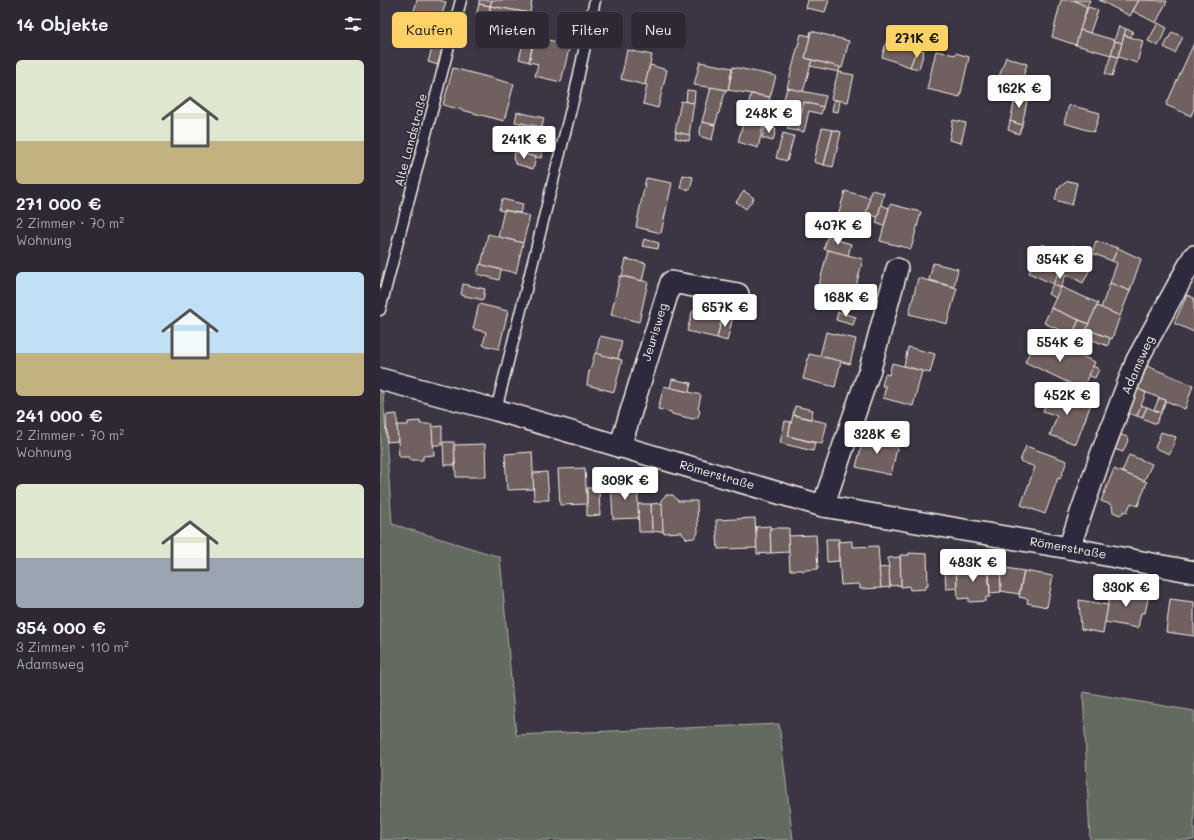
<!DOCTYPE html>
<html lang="de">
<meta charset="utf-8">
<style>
:root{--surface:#2d2833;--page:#35303b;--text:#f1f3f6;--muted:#a7a6ac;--line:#48444e;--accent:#ffd166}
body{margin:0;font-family:Mali,sans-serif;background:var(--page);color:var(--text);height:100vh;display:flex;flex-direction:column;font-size:15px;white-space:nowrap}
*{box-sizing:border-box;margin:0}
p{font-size:13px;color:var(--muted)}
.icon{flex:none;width:22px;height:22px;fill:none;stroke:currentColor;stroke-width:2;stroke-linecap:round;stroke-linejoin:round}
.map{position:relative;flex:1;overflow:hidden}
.drawer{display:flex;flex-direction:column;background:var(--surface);width:380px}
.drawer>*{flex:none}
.hud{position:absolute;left:12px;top:12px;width:380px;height:36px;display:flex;gap:8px}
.price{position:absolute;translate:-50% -34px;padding:0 9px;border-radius:4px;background:#fff;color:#222;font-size:13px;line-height:26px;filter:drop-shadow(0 1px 2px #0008)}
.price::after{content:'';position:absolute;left:50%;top:24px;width:12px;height:9px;margin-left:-6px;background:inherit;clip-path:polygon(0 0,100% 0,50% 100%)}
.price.selected{background:var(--accent);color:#111}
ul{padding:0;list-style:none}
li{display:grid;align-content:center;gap:8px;height:212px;padding:0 16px}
li span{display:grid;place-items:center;height:124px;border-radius:6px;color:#555}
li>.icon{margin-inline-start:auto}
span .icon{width:72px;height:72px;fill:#fffc;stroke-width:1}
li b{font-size:17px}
h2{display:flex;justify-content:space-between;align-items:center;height:48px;padding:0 16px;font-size:17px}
.pill{padding:0 14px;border-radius:6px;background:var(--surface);box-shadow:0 1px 3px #0004,0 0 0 1px var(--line);font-size:14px;line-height:36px}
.pill.selected{background:var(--accent);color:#111}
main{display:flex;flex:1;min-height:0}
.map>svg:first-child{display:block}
.green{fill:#636b5e;stroke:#acaea3}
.building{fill:#70605e;stroke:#f4f1e8}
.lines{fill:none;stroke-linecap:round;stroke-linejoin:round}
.lane-casing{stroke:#f4f1e8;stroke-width:13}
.street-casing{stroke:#f4f1e8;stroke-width:24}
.lane{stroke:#2f2a3d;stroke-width:10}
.street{stroke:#2f2a3d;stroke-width:21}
.labels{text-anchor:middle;stroke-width:3.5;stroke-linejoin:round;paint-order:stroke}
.street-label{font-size:12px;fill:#f4f1e8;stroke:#2f2a3d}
</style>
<main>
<section class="drawer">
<h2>14 Objekte<svg class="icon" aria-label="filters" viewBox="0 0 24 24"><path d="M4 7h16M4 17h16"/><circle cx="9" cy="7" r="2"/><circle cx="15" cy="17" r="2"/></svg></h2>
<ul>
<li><span style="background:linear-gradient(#dfe7d0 65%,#c2b280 0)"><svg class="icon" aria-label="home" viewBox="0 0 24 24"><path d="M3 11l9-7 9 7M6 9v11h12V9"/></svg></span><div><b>271 000 €</b><p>2 Zimmer · 70 m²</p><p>Wohnung</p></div></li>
<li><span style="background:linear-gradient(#bfe0f5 65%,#c2b280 0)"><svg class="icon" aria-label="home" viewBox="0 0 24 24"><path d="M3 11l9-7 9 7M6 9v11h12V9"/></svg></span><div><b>241 000 €</b><p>2 Zimmer · 70 m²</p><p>Wohnung</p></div></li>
<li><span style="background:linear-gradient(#dfe7d0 60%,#9aa5b1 0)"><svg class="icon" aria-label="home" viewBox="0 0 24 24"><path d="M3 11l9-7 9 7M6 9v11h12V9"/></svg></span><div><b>354 000 €</b><p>3 Zimmer · 110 m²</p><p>Adamsweg</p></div></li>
</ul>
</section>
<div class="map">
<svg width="814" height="840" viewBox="0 0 814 840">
<rect width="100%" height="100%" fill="#3c3544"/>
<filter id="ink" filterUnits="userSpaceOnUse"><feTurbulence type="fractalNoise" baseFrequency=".025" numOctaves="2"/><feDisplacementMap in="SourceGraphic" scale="8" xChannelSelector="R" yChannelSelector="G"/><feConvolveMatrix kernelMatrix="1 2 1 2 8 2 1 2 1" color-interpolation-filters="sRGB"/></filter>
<g filter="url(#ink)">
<g class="green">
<polygon points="0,392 3,393 12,524 120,557 136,735 399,724 413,840 0,840"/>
<polygon points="703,692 814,711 814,840 710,840"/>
</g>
<g class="building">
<polygon points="37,0 58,0 66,2 57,31 30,25"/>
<polygon points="99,0 112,0 110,6 99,4"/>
<polygon points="112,0 152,0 150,13 110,6"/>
<polygon points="428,0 449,0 445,12 426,8"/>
<polygon points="681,0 694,0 707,7 696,45 672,37"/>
<polygon points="694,0 710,0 707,7"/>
<polygon points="719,0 759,0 750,16"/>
<polygon points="759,0 787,1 776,23 753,11"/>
<polygon points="99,4 110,6 110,10 114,13 113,19 96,16"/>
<polygon points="110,6 150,13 147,26 113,19 114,13 110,10"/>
<polygon points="708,7 718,10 710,33 700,30"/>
<polygon points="778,23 787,28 778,46 768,41"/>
<polygon points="739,26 746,29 742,43 734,41"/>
<polygon points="58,28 67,30 58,65 48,62"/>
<polygon points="746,29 753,31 751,37 744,35"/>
<polygon points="700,30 734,40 735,41 731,55 696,45"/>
<polygon points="431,31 469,41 462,68 425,58"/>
<polygon points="792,32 803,37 795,53 784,47"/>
<polygon points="421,34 430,36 425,58 432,60 423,92 407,88"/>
<polygon points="744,35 763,41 757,63 738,57"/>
<polygon points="155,37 190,45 181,82 155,76 158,64 149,62"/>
<polygon points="507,39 537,49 530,67 502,57"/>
<polygon points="144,40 153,42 149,62 139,59"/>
<polygon points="735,41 742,43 738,57 731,55"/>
<polygon points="814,43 814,88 813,90 814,91 814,108 811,116 786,105"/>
<polygon points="537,49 544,51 539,69 530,67"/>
<polygon points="247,50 272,55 265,85 241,79"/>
<polygon points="556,51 575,55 576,53 589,57 580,97 547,89"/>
<polygon points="731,55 738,57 732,76 725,74"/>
<polygon points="626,57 647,64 637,96 615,88"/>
<polygon points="432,60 460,67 459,72 430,66"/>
<polygon points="320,62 352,68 348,90 314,85"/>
<polygon points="270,65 287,70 278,108 263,104 267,85 265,84"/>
<polygon points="353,67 396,76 390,97 348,90"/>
<polygon points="73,68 134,84 124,121 63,105"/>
<polygon points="458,72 474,75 468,102 451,99"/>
<polygon points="331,87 346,90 335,125 322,122"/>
<polygon points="407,88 446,96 443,107 424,102 417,131 407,129 412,108 402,106"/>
<polygon points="307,90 315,91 314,103 306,102"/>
<polygon points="371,94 390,97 378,148 358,142"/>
<polygon points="638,94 648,97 642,125 630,121 636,95 638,96"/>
<polygon points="454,100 460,101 458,112 452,111"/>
<polygon points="301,101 314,103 309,135 295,132"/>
<polygon points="424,102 443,107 441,114 429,111 424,132 417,131"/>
<polygon points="689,105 720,113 714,132 684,123"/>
<polygon points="137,112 164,118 162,127 135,122"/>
<polygon points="573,120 586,123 581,143 569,140"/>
<polygon points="630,121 642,125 639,134 628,130"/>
<polygon points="322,122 335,125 332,140 319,136"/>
<polygon points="141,123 168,129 161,158 135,152"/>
<polygon points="385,127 396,129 393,141 382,138"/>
<polygon points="442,128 453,130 444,165 434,162"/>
<polygon points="453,130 461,132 453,167 444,165"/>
<polygon points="296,132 310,135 309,141 295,138"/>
<polygon points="403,133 414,136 407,161 396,158"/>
<polygon points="135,152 156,157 153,169 136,164 133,159"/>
<polygon points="303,175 313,177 310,190 300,188"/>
<polygon points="266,178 292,183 281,233 256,227"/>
<polygon points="688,181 697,183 692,205 675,200 678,188"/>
<polygon points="491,190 504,193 498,217 486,214"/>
<polygon points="364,191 374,198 366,209 356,202"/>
<polygon points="465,191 490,198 481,234 455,227"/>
<polygon points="122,199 143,204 140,213 124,210 124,211 119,210"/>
<polygon points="510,204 541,212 531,249 500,241"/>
<polygon points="501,205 509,208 504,226 496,223"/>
<polygon points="124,210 150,216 143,243 118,237"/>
<polygon points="108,234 143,243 136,273 101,265"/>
<polygon points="447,237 471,244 468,256 444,249"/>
<polygon points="264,239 279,243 278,249 262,246"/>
<polygon points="716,241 738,248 732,261 712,253"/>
<polygon points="662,244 687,255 673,284 649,273"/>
<polygon points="692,245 713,253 711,267 703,283 680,271"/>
<polygon points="738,248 761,259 750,291 730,283 737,263 732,261"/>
<polygon points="448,250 483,259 474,294 439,285"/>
<polygon points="246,259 266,263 262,281 242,276"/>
<polygon points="553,263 578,269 574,287 549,280"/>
<polygon points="100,264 121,270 119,280 97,274"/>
<polygon points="680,271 686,274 681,288 673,284"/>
<polygon points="240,276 268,282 259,322 231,315"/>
<polygon points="538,278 577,288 567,324 529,314"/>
<polygon points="730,283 750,291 740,316 721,308"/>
<polygon points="83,284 105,289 103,300 81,295"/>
<polygon points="673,284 681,288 676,298 668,294"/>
<polygon points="681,287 718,303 709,324 671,308"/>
<polygon points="807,295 814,298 814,332 794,323"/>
<polygon points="99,304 128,311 119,349 103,345 106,332 93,329"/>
<polygon points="717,306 740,316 732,339 706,329"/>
<polygon points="317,308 343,314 337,338 307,331 312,312"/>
<polygon points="671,308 699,320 692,335 664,323"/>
<polygon points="458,312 476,317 473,325 456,320"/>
<polygon points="343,314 353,317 347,341 337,338"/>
<polygon points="699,320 709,324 702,339 692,335"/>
<polygon points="706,329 730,338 728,346 703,336"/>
<polygon points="446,332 476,339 470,364 440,356"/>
<polygon points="220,336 242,341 238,359 216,354"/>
<polygon points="657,337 715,362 702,389 645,362"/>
<polygon points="528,347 555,354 550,373 524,366"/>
<polygon points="215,353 242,360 234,392 207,385 209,371 210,371"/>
<polygon points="429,354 461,361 455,387 423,379"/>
<polygon points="512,363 542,371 533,406 503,398 506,386 502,386 505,374 509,375"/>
<polygon points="713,366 719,369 715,378 708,375"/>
<polygon points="767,366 813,385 805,409 758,389"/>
<polygon points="292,379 311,383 309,392 290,388"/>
<polygon points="284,386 321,395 318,409 320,411 318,417 313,419 292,414 291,412 278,409"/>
<polygon points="755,387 766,393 757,416 745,412"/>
<polygon points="671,390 711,404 696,444 670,435 677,416 663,411"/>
<polygon points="779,398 786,400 781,413 774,410"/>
<polygon points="761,405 767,407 762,418 757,416"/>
<polygon points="415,406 433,410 431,419 413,415"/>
<polygon points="767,407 781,413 776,424 762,418"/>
<polygon points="17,414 18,441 7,442 6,415"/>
<polygon points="413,415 447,423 442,444 408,436"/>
<polygon points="40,421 40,424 52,424 54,455 43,456 43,460 29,460 29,457 19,457 17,425 28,425 28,422"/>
<polygon points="405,421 411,422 408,436 435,443 433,451 400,443"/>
<polygon points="508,422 530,427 526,446 503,440"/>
<polygon points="62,426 62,445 53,445 52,427"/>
<polygon points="781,432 796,437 790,454 775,448"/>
<polygon points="740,434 749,438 743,452 734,449"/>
<polygon points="484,435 518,444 511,475 476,467"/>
<polygon points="63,442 74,442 75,465 64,465"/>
<polygon points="105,444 106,477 76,477 74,445"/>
<polygon points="646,446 687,461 680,479 678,478 665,514 641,505 655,467 640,461"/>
<polygon points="152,452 154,489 127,490 125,454"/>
<polygon points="749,455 772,464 764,481 742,472"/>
<polygon points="205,468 207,504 180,505 178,469"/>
<polygon points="734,469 767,482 758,506 751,503 747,512 745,511 740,515 733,512 732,505 721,501"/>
<polygon points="167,472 169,500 154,500 153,473"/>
<polygon points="257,483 259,518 233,519 231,484"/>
<polygon points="207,488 219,488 220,515 207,516"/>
<polygon points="286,495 293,495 298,501 317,501 318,533 314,538 307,539 302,534 302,532 283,533 281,500"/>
<polygon points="282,503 283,531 272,532 271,504"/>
<polygon points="258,504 271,504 272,532 259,532"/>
<polygon points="375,518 377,548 338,549 336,520"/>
<polygon points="390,526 391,553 377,554 376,527"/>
<polygon points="390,528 409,528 409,552 391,553"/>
<polygon points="436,535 438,569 425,570 425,571 423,571 423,570 410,570 408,536"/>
<polygon points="446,539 459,539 459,542 458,542 459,561 447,562"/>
<polygon points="472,541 472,547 498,546 501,588 480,589 480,585 478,584 461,585 458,542"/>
<polygon points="529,553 547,554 548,585 546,585 546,589 530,590 529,586 521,587 520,555 529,555"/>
<polygon points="520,557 521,585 510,586 508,558"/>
<polygon points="597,565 597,567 608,566 610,597 606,597 606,601 589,602 589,598 578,599 576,568"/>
<polygon points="509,567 510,587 501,588 499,568"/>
<polygon points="620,567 644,571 639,594 621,591"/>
<polygon points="620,567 621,592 610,593 609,568"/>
<polygon points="576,570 577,588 566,589 565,571"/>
<polygon points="644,571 673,576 667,607 647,603 648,599 639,597"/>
<polygon points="736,588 769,594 765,613 761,613 758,628 725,622 730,591 735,593"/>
<polygon points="790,599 814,602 814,636 786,632"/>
<polygon points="699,600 728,605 723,633 701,629"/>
</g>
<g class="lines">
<g class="lane-casing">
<g id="lane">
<polyline points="0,310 81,0"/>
<polyline points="116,410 194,97 215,0"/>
</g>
</g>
<g class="street-casing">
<g id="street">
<polyline points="0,379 116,410 443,506 689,548 814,572"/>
<polyline points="240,447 291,282 358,294"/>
<polyline points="443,506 490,369 517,269"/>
<polyline points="689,548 721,455 757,360 814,256"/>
</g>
</g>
<use href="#lane" class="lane"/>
<use href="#street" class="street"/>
</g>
</g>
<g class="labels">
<g class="street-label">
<text transform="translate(31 140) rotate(-75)" y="4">Alte Landstraße</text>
<text transform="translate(275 332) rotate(-73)" y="4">Jeurisweg</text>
<text transform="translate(758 365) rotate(-66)" y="4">Adamsweg</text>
<text transform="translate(337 475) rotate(16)" y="4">Römerstraße</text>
<text transform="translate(688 548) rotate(10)" y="4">Römerstraße</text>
</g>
</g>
</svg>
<b class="price selected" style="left:537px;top:59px">271K €</b>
<b class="price" style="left:639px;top:109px">162K €</b>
<b class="price" style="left:389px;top:134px">248K €</b>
<b class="price" style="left:144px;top:160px">241K €</b>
<b class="price" style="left:458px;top:246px">407K €</b>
<b class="price" style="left:680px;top:280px">354K €</b>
<b class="price" style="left:466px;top:318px">168K €</b>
<b class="price" style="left:345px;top:328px">657K €</b>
<b class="price" style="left:680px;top:363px">554K €</b>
<b class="price" style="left:687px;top:416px">452K €</b>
<b class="price" style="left:497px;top:455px">328K €</b>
<b class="price" style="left:245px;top:501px">309K €</b>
<b class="price" style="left:593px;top:583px">483K €</b>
<b class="price" style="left:746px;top:608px">330K €</b>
<div class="hud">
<a class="pill selected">Kaufen</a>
<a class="pill">Mieten</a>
<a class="pill">Filter</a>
<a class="pill">Neu</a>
</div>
</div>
</main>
